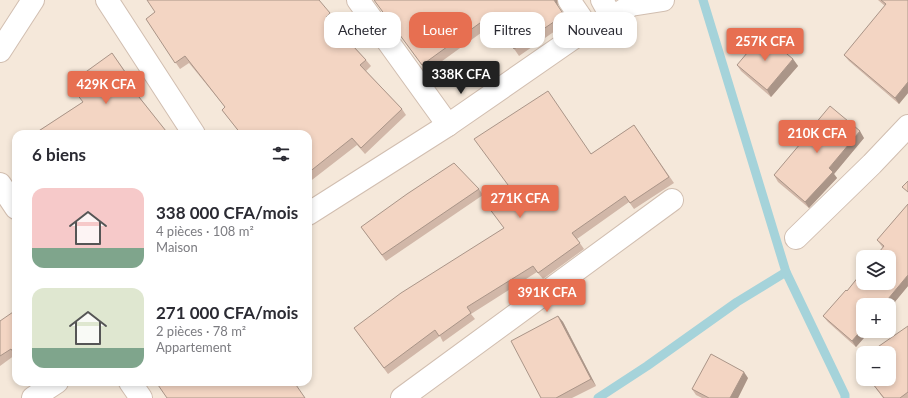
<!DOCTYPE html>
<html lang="fr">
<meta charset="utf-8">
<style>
:root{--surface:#fff;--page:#f2f2f3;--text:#2b2b33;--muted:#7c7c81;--accent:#e76f51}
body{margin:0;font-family:Lato,sans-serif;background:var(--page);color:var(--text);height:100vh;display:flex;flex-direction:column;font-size:15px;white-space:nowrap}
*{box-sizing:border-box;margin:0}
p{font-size:13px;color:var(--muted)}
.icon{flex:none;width:22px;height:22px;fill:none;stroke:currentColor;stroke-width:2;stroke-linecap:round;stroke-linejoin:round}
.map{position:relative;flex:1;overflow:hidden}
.sheet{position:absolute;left:12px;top:130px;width:300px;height:256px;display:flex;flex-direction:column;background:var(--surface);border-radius:12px;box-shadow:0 2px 6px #0003}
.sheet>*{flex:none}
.hud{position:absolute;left:324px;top:12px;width:380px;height:36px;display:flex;gap:8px}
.controls{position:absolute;left:856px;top:250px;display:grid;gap:8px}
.controls a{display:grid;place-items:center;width:40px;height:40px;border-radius:8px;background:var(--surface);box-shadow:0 2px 6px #0003;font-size:20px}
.price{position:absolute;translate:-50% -34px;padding:0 9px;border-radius:4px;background:var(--accent);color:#fff;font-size:13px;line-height:26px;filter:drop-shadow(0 1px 2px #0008)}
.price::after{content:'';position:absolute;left:50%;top:24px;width:12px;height:9px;margin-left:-6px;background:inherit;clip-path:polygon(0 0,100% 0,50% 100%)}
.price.on{background:#222;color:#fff}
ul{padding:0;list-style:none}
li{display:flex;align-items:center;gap:12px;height:100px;padding:0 20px}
li span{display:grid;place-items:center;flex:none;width:112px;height:80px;border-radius:12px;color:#555}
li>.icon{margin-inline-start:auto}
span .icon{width:48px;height:48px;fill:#fffc;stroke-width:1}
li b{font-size:17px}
h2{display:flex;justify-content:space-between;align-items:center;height:48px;padding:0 20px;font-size:17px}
.chip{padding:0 14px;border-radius:12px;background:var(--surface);box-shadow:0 2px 6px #0003;font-size:14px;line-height:36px}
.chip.on{background:var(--accent);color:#fff}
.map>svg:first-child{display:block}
.residential{fill:#f5e8da;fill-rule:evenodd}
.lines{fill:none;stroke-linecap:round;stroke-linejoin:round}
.stream{stroke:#a5d3da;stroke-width:9}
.minor-casing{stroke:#d1beb0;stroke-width:24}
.minor{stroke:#fff;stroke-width:22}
.wall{fill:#d1b7a8}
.shaded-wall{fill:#aa9588}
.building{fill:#f3d5c3;stroke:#aa9588}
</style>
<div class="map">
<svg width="908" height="398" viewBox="0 0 908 398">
<rect width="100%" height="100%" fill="#fdf6ec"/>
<path class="residential" d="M0,0H908V398H0ZM16,134H308V382H16ZM863,257H889V283H863ZM863,305H889V331H863ZM863,353H889V379H863Z"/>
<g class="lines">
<g class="stream">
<polyline points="703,0 786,272 845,395 845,398"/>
<polyline points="598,398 647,366 737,302 786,272"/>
</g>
<g class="minor-casing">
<g id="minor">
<polyline points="107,0 194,134"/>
<polyline points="358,0 448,125"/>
<polyline points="569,0 588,28"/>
<polyline points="602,0 612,18"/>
<polyline points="0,51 33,0"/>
<polyline points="0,184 16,208"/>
<polyline points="308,214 448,125 588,28 612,18 631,5 663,0"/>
<polyline points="796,238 872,164 908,126"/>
<polyline points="130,382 141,398"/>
<polyline points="33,398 57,382"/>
<polyline points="402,398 672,200"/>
</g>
</g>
<use href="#minor" class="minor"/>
</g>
<g class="wall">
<polygon points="374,0 557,0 558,7 568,22 519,56 496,22 427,72"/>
<polygon points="878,0 908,0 908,93 899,104 849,61 844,55 885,6"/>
<polygon points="155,12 330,13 334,20 331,22 366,60 371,66 366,71 402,109 406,115 365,154 357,145 308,183 308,134 241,134 222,110 225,107 189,63 180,69 146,19"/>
<polygon points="112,53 139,91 136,93 168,134 34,134 83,102"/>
<polygon points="793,59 798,66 771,97 741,71 737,65"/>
<polygon points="634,125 674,183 634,209 629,202 577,239 584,249 543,279 537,272 471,314 475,319 443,342 440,336 388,374 354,328 504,228 591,154"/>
<polygon points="810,130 864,138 834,174 837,178 809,208 778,182 774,175 811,132"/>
<polygon points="479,189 483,195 386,261 361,227"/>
<polygon points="908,204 908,286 889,309 863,331 870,331 856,347 828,322 823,316 847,291 883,248 877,240"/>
<polygon points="558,316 563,322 596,386 572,398 541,398"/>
<polygon points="0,321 15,355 0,366"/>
<polygon points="908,326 908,398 883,398 869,379 889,379"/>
<polygon points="748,378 738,398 702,398 696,395 692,389"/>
</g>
<g class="shaded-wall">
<polygon points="554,0 557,0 558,7 568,22"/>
<polygon points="793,59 798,66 771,97 767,90"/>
<polygon points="908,82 908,93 899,104 895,98"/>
<polygon points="860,131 864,138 834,174 837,178 809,208 805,202 829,168"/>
<polygon points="908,275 908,286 889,309 889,305 883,305"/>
<polygon points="558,316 563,322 596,386 591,379"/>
<polygon points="863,328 863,331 870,331 856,347 852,341"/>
<polygon points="744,372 748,378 738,398 730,398"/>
</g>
<g class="building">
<polygon points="147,0 319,0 330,13 326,17 366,60 360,65 402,109 361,148 352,138 308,173 308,134 241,134 222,110 225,107 185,56 175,63 146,19 155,12"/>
<polygon points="374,0 554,0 564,15 514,49 491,15 422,65"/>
<polygon points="881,0 908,0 908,82 895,98 844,55 886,4"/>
<polygon points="763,34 793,59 767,90 737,65"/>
<polygon points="112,53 134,85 131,87 166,131 163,133 164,134 34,134 83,102 69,84"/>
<polygon points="548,91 591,154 634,125 669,177 630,203 625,196 572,233 580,243 538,273 533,266 467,307 471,313 439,336 435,330 384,368 354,328 401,293 504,228 489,208 511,189 474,139"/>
<polygon points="830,106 860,131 829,168 833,172 805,202 774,175 811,131 810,130"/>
<polygon points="454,163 479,189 382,255 361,227 407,194"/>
<polygon points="908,181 908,192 902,187"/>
<polygon points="908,204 908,275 883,305 863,305 863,328 852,341 823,316 846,290 847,291 863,271 863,283 889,283 889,257 875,257 884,246 877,240"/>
<polygon points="16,310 16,356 11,349 0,356 0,321"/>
<polygon points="558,316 591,379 556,398 541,398 511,341"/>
<polygon points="908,326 908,392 900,398 884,398 869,379 889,379 889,353 869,353"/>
<polygon points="711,354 744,372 730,398 709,398 692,389"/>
<polygon points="156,382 294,382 305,398 167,398"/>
</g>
</svg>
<div class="controls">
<a><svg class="icon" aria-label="layers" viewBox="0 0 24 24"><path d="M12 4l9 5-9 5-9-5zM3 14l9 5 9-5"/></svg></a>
<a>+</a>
<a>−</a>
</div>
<b class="price" style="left:765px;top:62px">257K CFA</b>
<b class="price on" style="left:461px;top:95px">338K CFA</b>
<b class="price" style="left:106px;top:105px">429K CFA</b>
<b class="price" style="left:817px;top:154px">210K CFA</b>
<b class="price" style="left:520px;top:219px">271K CFA</b>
<b class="price" style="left:547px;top:313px">391K CFA</b>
<div class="hud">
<a class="chip">Acheter</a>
<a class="chip on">Louer</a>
<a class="chip">Filtres</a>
<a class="chip">Nouveau</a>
</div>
<section class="sheet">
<h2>6 biens<svg class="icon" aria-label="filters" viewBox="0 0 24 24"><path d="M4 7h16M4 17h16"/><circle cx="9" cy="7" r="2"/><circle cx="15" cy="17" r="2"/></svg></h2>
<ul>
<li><span style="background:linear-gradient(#f6c9c9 75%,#7fa58c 0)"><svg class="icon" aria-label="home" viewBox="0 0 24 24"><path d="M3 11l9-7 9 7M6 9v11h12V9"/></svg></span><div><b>338 000 CFA/mois</b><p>4 pièces · 108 m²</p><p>Maison</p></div></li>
<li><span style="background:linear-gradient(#dfe7d0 75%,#7fa58c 0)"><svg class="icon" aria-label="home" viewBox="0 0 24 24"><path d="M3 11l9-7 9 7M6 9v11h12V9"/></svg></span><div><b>271 000 CFA/mois</b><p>2 pièces · 78 m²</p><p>Appartement</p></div></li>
</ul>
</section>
</div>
